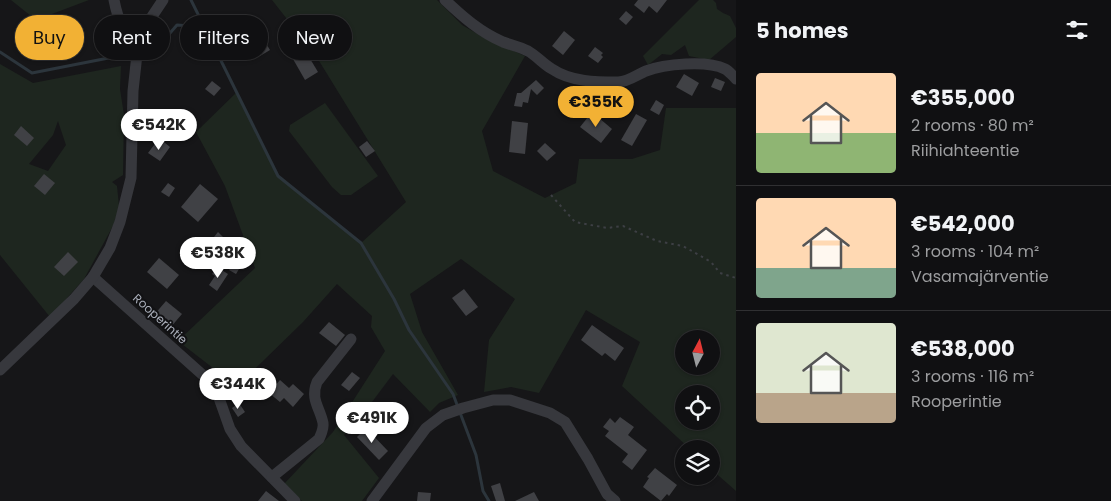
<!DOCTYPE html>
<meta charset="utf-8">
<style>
:root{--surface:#101012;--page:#1e1e20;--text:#f1f3f6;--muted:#9c9d9f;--line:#303032;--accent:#f2b134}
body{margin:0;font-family:Poppins,sans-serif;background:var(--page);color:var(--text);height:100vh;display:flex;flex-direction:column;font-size:19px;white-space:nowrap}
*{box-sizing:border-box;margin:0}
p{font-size:16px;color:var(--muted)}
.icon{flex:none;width:28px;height:28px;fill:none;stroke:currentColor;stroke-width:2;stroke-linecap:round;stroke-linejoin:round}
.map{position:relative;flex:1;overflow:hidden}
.sheet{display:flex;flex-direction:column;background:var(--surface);width:375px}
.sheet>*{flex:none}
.banner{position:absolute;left:15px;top:15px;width:475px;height:45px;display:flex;gap:10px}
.needle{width:32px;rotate:7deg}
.fabs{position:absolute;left:675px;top:330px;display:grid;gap:10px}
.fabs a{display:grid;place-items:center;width:45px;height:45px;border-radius:50%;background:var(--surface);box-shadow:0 1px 4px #0004,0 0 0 1px var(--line);font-size:25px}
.price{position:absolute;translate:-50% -42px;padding:0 11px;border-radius:18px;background:#fff;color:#222;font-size:16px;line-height:32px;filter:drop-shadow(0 1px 2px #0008)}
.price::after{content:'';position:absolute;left:50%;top:30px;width:15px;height:11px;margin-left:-8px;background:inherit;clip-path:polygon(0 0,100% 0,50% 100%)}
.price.selected{background:var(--accent);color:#111}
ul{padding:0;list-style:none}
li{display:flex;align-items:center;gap:15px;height:125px;padding:0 20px}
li+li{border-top:1px solid var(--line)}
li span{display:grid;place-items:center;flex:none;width:140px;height:100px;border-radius:5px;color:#555}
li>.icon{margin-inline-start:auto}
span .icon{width:60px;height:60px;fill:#fffc;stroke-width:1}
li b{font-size:21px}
h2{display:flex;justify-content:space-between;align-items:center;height:60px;padding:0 20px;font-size:21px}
.pill{padding:0 18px;border-radius:22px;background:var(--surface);box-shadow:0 1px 4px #0004,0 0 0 1px var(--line);font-size:18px;line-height:45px}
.pill.selected{background:var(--accent);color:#111}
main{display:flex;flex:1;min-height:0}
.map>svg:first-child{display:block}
.green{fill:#1e261f;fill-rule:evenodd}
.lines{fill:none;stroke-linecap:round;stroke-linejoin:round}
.stream{stroke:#2c353c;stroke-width:3}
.building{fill:#404145}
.path{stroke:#3d3f44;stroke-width:2;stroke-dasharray:2.5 4;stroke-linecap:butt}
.minor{stroke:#37383d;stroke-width:11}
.labels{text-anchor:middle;stroke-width:4;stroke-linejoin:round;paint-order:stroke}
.street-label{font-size:12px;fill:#a8adb8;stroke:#111113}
</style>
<main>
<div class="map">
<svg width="736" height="501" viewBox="0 0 736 501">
<rect width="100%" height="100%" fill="#161618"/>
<g class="green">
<polygon points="11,0 89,0 36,20"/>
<path d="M272,0H437L462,25L483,37L525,56L482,131L493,171L545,198L576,183L579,159H632L660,150L666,108H736V491L711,469V449H690L622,386L640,342L586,310L539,393L511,387L484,392L489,340L515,299L461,259L410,294L422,332L458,395L439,403L430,412L393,374L363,414L344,435L379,478L362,501H302L284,484L333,432L385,351L371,327L372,316L337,284L303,322L231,392L213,368L178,341L255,268L225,186L196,132L237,92L278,176L361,243L406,202L316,56ZM684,339H711V366H684ZM684,394H711V421H684Z"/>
<polygon points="699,0 713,0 716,3 717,9 723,13 730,16 736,28 736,37 709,60 689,56 685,45 671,55 662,54 648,65 643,56"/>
<path d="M0,64L33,83L121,66L120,89L124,115L123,175L112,182L117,186L119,206L114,224L84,279L50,317L0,255ZM58,121L66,145L48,171L29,164L53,135Z"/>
<polygon points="325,103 378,176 351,195 341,195 332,187 289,131 290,125"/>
</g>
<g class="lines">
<g class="stream">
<polyline points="191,0 278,176 361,243 394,299 409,330 453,394 476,455 483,491 489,501"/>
<polyline points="144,51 157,48 177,25 204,27"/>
<polyline points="0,52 32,73 129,54"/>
</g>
</g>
<g class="building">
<polygon points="638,0 667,0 657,13 649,6 644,13 634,5"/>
<polygon points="626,11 633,17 626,25 619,19"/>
<polygon points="564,31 575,40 563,55 552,46"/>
<polygon points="260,34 270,50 260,56 257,50 254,52 247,42"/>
<polygon points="595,47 603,53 601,55 603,57 598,63 588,56"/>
<polygon points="306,52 318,72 305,80 293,59"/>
<polygon points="684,74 699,83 692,96 676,87"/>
<polygon points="715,78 725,82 721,91 711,87"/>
<polygon points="536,80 544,88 537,95 531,89 528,103 523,102 522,107 514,106 517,93 521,93"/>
<polygon points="212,81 221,88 214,96 205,89"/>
<polygon points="656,100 664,105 659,115 650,110"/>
<polygon points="592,112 612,129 601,143 580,127"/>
<polygon points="636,114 647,120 632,146 621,140"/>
<polygon points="512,121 528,123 525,154 509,152"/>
<polygon points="21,126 34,138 27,146 14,135"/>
<polygon points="157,141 162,145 164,142 170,147 160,161 148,153"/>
<polygon points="367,141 375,151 366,157 359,147"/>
<polygon points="545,143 556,153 547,161 537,151"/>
<polygon points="44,174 55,183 45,195 34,186"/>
<polygon points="168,183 175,188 169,197 161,192"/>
<polygon points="200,184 218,199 198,222 181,207"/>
<polygon points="218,232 224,238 208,257 202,252"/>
<polygon points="68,252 78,262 64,276 54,267"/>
<polygon points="159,258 179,275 167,289 147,272"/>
<polygon points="236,260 242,264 236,274 229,270"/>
<polygon points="217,267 228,274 217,291 209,285 215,276 212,274"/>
<polygon points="464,289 478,307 466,316 452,298"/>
<polygon points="166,301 182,314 170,328 154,315"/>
<polygon points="329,322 345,335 336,346 319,333"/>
<polygon points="592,325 624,348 615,361 605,353 602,356 581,340"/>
<polygon points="352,372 360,378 349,391 341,385"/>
<polygon points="280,380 289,388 293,384 304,394 293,407 284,398 280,402 269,393"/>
<polygon points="239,403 245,412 238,417 232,408"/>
<polygon points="620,417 634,427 628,435 647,450 632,470 622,462 628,454 605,436 609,431 603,427 610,418 615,423"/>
<polygon points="366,428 388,451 379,460 357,437"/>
<polygon points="655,468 677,485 669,496 667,494 661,501 643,487 649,478 647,477"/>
<polygon points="500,483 505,501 496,501 491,486"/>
<polygon points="266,491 279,501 258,501"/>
<polygon points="418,492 431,493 430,501 417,501"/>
<polygon points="534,492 539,501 515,501"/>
</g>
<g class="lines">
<polyline class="path" points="551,195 575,222 607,228 623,226 657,241 683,246 711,262 720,273 736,278"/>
<g class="minor">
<path d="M114,0C118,21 123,30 138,45"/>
<path d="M445,0C463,17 480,32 503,42C511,45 520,47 528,51C537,56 543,64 552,69C571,82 597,82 618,82C628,82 638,74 646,71C664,64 707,60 725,69C729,71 733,76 736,79"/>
<polyline points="93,277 205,377 219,398 230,429 241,446 295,501"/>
<polyline points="0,370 74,299 93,277 110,248 120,222 131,178 133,91 138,45 147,24 163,0"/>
<path d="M272,477L319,439C321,434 324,429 323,423C320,408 310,399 317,382L351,339"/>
<polyline points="372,501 426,428 443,415 463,408 493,400 510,400 550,413 565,422 588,459 607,494 615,501"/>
</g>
</g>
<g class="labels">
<g class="street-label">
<text transform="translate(160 319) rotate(42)" y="4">Rooperintie</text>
</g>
</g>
</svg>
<div class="fabs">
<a><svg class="needle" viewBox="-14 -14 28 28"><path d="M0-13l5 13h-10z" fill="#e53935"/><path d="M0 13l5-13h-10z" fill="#9c9d9f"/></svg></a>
<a><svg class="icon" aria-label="locate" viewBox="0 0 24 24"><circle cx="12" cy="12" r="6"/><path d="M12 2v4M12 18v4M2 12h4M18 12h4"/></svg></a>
<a><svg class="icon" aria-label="layers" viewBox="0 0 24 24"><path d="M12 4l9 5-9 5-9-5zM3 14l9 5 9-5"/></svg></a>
</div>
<b class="price selected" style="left:596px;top:128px">€355K</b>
<b class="price" style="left:159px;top:151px">€542K</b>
<b class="price" style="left:218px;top:279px">€538K</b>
<b class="price" style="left:238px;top:410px">€344K</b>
<b class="price" style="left:372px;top:444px">€491K</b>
<div class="banner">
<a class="pill selected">Buy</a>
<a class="pill">Rent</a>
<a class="pill">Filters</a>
<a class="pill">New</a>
</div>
</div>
<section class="sheet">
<h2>5 homes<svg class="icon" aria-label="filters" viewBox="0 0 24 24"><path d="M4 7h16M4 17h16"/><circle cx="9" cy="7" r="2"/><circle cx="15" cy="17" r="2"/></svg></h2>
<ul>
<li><span style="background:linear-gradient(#ffd9b3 60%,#8fb573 0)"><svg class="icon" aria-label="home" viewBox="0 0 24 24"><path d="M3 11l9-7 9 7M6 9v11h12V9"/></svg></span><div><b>€355,000</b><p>2 rooms · 80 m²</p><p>Riihiahteentie</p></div></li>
<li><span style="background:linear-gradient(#ffd9b3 70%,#7fa58c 0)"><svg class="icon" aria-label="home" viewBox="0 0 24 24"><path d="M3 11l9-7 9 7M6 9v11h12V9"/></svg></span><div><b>€542,000</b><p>3 rooms · 104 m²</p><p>Vasamajärventie</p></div></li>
<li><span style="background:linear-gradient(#dfe7d0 70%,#b9a48a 0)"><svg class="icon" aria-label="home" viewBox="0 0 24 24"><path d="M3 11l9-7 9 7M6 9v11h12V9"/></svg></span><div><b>€538,000</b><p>3 rooms · 116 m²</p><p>Rooperintie</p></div></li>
</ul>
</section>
</main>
